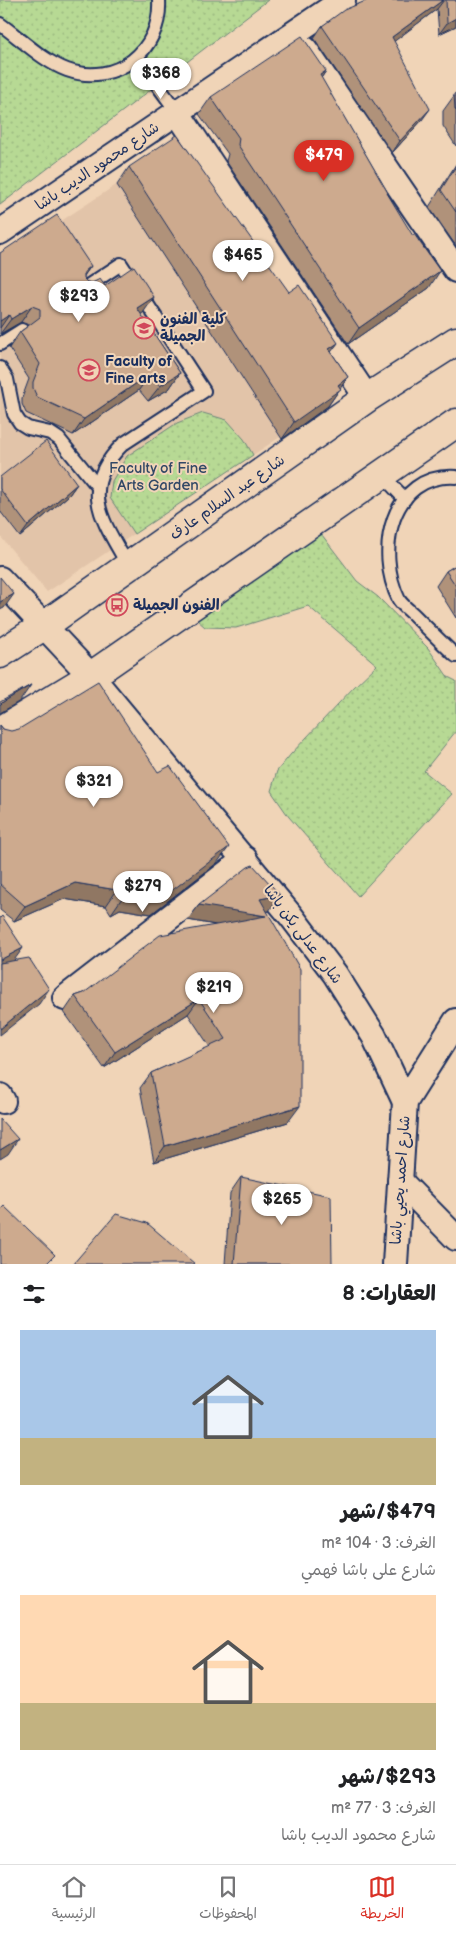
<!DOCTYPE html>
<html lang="ar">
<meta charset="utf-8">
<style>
:root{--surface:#fff;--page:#f6f6f6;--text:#202124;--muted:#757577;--line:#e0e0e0;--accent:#d93025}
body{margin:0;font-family:"Balsamiq Sans","Playpen Sans Arabic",sans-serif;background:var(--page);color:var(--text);direction:rtl;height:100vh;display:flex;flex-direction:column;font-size:19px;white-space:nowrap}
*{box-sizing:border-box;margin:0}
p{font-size:16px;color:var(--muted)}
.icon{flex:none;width:28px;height:28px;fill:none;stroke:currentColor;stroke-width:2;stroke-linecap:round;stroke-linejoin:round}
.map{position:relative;height:1264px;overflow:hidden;direction:ltr}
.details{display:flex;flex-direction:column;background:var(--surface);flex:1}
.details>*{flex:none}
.price{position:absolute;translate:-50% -42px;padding:0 11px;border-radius:18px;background:#fff;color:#222;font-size:16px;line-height:32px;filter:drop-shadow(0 1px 2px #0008)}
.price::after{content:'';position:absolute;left:50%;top:30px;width:15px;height:11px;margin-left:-8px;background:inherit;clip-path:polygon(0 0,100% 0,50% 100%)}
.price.current{background:var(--accent);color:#fff}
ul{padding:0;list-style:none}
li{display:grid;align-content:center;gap:10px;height:265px;padding:0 20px}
li span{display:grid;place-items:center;height:155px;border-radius:0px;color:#555}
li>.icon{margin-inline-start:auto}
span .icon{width:90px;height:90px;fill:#fffc;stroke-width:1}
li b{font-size:21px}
h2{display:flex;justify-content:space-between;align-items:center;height:60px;padding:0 20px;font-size:21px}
.tab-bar{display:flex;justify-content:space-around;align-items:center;height:70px;border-top:1px solid var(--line);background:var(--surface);font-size:14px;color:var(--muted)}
.tab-bar a{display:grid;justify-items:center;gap:2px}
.tab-bar .current{color:var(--accent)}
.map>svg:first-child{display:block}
.built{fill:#e2c4a9}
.grass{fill:url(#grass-dots);stroke:#698479}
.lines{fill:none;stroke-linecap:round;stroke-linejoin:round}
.service-casing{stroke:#1b2f5e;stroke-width:16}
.minor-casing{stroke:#1b2f5e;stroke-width:28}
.tertiary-casing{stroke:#1b2f5e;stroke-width:31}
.service{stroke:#f0d4b7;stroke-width:12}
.minor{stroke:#f0d4b7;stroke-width:24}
.tertiary{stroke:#f0d4b7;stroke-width:28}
.wall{fill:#b0927a;stroke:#1b2f5e}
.shaded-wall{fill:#907763;stroke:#1b2f5e}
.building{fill:#cdaa8e;stroke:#1b2f5e}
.labels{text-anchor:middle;stroke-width:4;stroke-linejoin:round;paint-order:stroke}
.street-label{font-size:15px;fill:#1b2f5e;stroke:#f0d4b7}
.poi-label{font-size:15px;font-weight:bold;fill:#1b2f5e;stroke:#f0d4b7;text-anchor:start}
.park-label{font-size:15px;fill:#324866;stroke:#f0d4b7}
</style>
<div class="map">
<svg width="456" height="1264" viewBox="0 0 456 1264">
<defs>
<pattern id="grass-dots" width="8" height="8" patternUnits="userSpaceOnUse" patternTransform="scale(1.25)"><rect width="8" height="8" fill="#b7d994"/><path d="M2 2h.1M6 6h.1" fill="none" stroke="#9dbb82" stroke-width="1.8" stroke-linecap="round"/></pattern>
</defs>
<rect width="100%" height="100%" fill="#f0d4b7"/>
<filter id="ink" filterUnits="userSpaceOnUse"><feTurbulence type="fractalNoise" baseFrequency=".02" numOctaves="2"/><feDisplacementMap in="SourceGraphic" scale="10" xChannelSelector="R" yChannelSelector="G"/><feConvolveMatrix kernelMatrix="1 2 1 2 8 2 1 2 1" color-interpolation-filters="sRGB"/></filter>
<g filter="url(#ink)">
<polygon class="built" points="165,153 333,413 287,446 280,437 47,592 0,536 0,261"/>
<g class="grass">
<polygon points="0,0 268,0 0,205"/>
<polygon points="203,413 227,420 244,439 253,455 134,534 110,498 112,481 127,456 177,423"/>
<polygon points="308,524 322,535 357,581 378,597 428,648 448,677 456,681 456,731 424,771 452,794 358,896 289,817 271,791 277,771 291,754 354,687 377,665 308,606 236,628 205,627 189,613"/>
</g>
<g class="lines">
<g class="service-casing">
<g id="service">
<path d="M0,24C20,38 44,62 67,70C115,87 162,51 159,0"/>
<polyline points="137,57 177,112"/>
<path d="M80,291L121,264L204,391L123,444C77,489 103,521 129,567"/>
<polyline points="0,344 22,330"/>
<polyline points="0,368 7,379 14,414 20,423 28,428 50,433 59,439 98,487"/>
<polyline points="381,474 405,499"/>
<path d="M456,477C390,473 375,552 399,600C403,606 410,611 415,616C429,630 442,643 456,656"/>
</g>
</g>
<g class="minor-casing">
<g id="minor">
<polyline points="305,49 456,270"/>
<polyline points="177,112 367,398"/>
<polyline points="0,232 343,0"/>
<polyline points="0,579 91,676 291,916 335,974 374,1036 405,1102"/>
<polyline points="65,998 245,859"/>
<polyline points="0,1096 3,1101"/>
<polyline points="400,1181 456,1238"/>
<polyline points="395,1264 405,1102 456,1021"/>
</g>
</g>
<g class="tertiary-casing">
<g id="tertiary">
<polyline points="0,654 45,625 367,398 456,341"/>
<polyline points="0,731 91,676 456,423"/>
</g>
</g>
<use href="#service" class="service"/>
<use href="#minor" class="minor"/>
<use href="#tertiary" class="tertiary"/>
</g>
<g class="wall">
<polygon points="368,0 456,0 456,26 439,34 437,9 394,41 422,120 392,153 314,38 322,26"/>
<polygon points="326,71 321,78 388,193 387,194 429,288 348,344 226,161 228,154 199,114 211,97"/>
<polygon points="456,93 456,146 443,126 443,111"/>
<polygon points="456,164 456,246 429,207"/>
<polygon points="129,167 331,352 348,377 328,406 282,439 117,185"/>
<polygon points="0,253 91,266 84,276 84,279 87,282 154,297 141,314 180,373 169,389 148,401 139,390 73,435 26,413 22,404 22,398 29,379 9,348 20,332 29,325 21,322 0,334"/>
<polygon points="0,477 77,484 69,495 20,537 0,511"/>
<polygon points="456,565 456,618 436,586 446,571"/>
<polygon points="0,725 3,729 217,863 151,914 120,909 111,914 106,906 64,899 14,921 0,910"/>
<polygon points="199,905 269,911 267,911 288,1122 154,1162 140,1088 151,1073 210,1047 188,1014 104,1068 64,1012 75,996 84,993 215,925 188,920"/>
<polygon points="241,1177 332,1264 225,1264 230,1193"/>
</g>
<g class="shaded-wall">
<polygon points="443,0 444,0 437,9 384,49 392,37"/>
<polygon points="456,18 456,26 439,34 447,23"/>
<polygon points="326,71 315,87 320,75"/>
<polygon points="430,109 422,120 392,153 400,141"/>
<polygon points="91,266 80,281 84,272"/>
<polygon points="440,271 429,288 348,344 359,328"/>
<polygon points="154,297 143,313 126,324 137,308"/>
<polygon points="32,306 21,322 0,334 11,319"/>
<polygon points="9,315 0,328 0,321"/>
<polygon points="338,343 325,360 329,349"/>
<polygon points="180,373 169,389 148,401 160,386"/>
<polygon points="150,374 139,390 73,435 84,419"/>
<polygon points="348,377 328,406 282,439 294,422"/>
<polygon points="77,484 69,495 20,537 28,526"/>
<polygon points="14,594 4,608 0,610 0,602"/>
<polygon points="31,685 20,701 0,713 0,705 3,702"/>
<polygon points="229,847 217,863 151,914 120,909 111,914 122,898"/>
<polygon points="75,883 117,890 106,906 64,899 14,921 25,906"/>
<polygon points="280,895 269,911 253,914 266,916 255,932 188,920 199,905 260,899"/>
<polygon points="23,948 12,963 0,969 0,960"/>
<polygon points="49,989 39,1004 0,1035 0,1029"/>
<polygon points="199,999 188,1014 104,1068 115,1052"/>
<polygon points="300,1106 288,1122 154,1162 165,1146"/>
<polygon points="18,1139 8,1154 0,1159 0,1150"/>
</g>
<g class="building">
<polygon points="368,0 443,0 392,37 430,109 400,141 322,26 344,10"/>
<polygon points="446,0 456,0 456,18 447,23"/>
<polygon points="302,36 326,71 320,75 388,193 387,193 413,236 414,234 440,271 359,328 238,145 239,138 211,97"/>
<polygon points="456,93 456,111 455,109 454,94"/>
<polygon points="177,135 289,292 299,285 338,343 329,349 348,377 338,385 341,389 294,422 129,167"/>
<polygon points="456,166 456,212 441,190"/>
<polygon points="57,215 91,266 84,272 84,279 87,282 92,283 100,279 105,286 134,266 154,297 137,308 180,373 160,386 150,374 84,419 37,397 33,388 33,382 40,364 20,332 40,317 40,309 32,306 11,319 9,315 0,321 0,253"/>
<polygon points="46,441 77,484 28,526 0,489 0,477"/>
<polygon points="456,565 456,586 446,571"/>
<polygon points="0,577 14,594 0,602"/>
<polygon points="98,681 158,772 170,766 229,847 162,898 131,893 122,898 117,890 75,883 25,906 0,884 0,725 3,729 11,731 19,729"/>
<polygon points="31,685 3,702 0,705 0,702"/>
<polygon points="253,865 280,895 260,899 300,969 300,1106 165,1146 151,1073 226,1039 199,999 115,1052 75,996 84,993 160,935 266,916 199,905 248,867"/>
<polygon points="2,916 23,948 0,960 0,918"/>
<polygon points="29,958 49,989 0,1029 0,963"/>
<polygon points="0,1119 18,1139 0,1150"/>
<polygon points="241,1177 331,1196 332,1264 234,1264"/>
<polygon points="4,1206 55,1255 46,1264 0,1264 0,1210"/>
<polygon points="116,1214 147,1223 195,1264 73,1264"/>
</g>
</g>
<defs>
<g id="university-ring" transform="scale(1.125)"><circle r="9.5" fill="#f0d4b7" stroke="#d1495b" stroke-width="1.5"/><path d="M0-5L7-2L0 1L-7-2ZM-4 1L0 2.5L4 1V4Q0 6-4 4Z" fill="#d1495b"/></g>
<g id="bus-ring" transform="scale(1.125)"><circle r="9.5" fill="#f0d4b7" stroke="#d1495b" stroke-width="1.5"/><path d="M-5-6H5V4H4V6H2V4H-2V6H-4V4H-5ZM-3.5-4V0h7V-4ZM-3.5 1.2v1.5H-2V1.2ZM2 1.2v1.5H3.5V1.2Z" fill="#d1495b"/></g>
</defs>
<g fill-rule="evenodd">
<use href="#university-ring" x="144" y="328"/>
<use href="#university-ring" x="89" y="370"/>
<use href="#bus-ring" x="117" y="605"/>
</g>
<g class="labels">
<g class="street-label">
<text transform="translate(97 166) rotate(-34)" y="5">شارع محمود الديب باشا</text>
<text transform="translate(227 497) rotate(-35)" y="5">شارع عبد السلام عارف</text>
<text transform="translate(303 934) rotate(53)" y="5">شارع عدلى يكن باشا</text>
<text transform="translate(400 1180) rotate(-86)" y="5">شارع احمد يحيي باشا</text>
</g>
<g class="poi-label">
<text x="160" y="324">كلية الفنون<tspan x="160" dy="17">الجميلة</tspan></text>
<text x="105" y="366">Faculty of<tspan x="105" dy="17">Fine arts</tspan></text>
<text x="133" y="610">الفنون الجميلة</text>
</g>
<g class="park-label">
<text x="158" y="473">Faculty of Fine<tspan x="158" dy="17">Arts Garden</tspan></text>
</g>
</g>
</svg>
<b class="price" style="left:161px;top:100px">$368</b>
<b class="price current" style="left:324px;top:182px">$479</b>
<b class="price" style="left:243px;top:282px">$465</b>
<b class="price" style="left:79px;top:323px">$293</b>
<b class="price" style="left:94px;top:808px">$321</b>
<b class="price" style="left:143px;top:913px">$279</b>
<b class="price" style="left:214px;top:1014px">$219</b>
<b class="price" style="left:282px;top:1226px">$265</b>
</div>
<section class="details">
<h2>العقارات: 8<svg class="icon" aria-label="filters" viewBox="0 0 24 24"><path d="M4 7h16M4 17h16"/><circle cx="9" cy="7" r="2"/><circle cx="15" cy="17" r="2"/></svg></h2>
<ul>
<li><span style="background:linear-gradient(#a9c7e8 70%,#c2b280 0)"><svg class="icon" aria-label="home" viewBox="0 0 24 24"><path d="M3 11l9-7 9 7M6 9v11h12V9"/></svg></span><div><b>$479/شهر</b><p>الغرف: 3 · 104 m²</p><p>شارع على باشا فهمي</p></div></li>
<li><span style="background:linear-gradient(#ffd9b3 70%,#c2b280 0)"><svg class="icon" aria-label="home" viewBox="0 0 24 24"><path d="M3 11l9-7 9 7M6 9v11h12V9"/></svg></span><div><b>$293/شهر</b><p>الغرف: 3 · 77 m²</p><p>شارع محمود الديب باشا</p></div></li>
</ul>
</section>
<nav class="tab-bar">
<a class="current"><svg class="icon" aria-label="map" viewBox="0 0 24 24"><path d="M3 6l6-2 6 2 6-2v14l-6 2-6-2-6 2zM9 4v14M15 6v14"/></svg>الخريطة</a>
<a><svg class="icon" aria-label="saved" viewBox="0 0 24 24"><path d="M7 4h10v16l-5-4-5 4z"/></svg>المحفوظات</a>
<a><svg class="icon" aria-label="home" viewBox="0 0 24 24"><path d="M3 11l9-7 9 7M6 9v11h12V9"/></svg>الرئيسية</a>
</nav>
